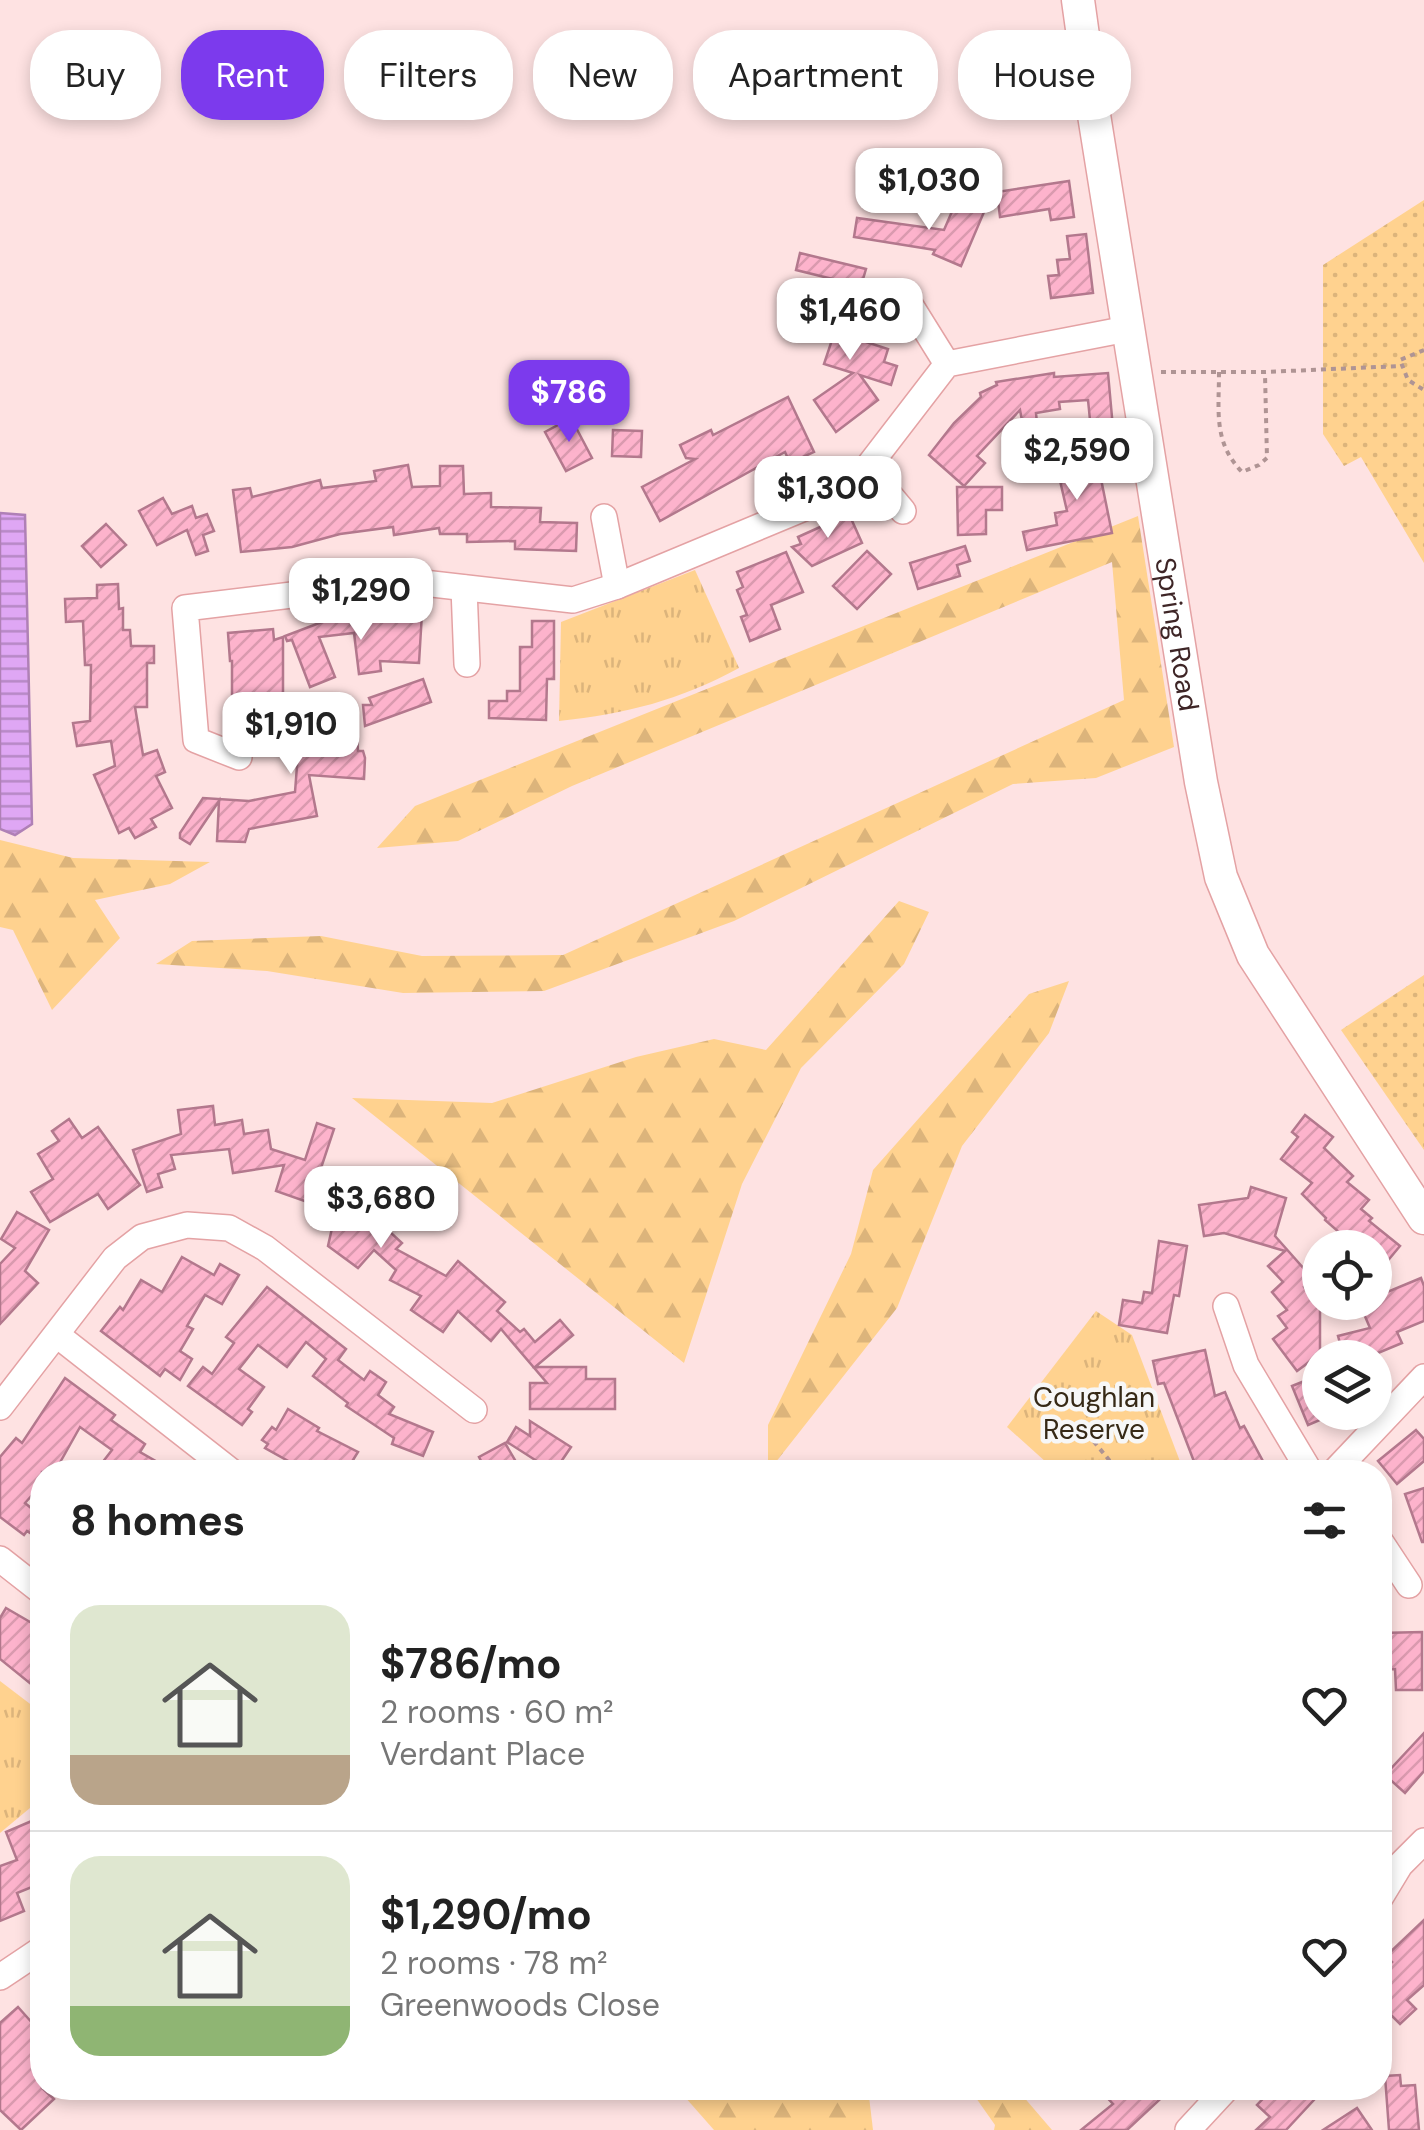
<!DOCTYPE html>
<meta charset="utf-8">
<style>
:root{--surface:#fff;--page:#f6f6f6;--text:#222;--muted:#767676;--line:#e0e0e0;--accent:#7c3aed}
body{margin:0;font-family:"DM Sans",sans-serif;background:var(--page);color:var(--text);height:100vh;display:flex;flex-direction:column;font-size:38px;white-space:nowrap}
*{box-sizing:border-box;margin:0}
p{font-size:32px;color:var(--muted)}
.icon{flex:none;width:55px;height:55px;fill:none;stroke:currentColor;stroke-width:2;stroke-linecap:round;stroke-linejoin:round}
.map{position:relative;flex:1;overflow:hidden}
.side{position:absolute;left:30px;top:1460px;width:1362px;height:640px;display:flex;flex-direction:column;background:var(--surface);border-radius:40px;box-shadow:0 5px 15px #0003}
.side>*{flex:none}
.banner{position:absolute;left:30px;top:30px;width:1365px;height:90px;display:flex;gap:20px}
.buttons{position:absolute;left:1302px;top:1230px;display:grid;gap:20px}
.buttons a{display:grid;place-items:center;width:90px;height:90px;border-radius:50%;background:var(--surface);box-shadow:0 5px 15px #0003;font-size:50px}
.price{position:absolute;translate:-50% -85px;padding:0 22px;border-radius:20px;background:#fff;color:#222;font-size:32px;line-height:65px;filter:drop-shadow(0 2px 5px #0008)}
.price::after{content:'';position:absolute;left:50%;top:60px;width:30px;height:22px;margin-left:-15px;background:inherit;clip-path:polygon(0 0,100% 0,50% 100%)}
.price.on{background:var(--accent);color:#fff}
ul{padding:0;list-style:none}
li{display:flex;align-items:center;gap:30px;height:250px;padding:0 40px}
li+li{border-top:2px solid var(--line)}
li span{display:grid;place-items:center;flex:none;width:280px;height:200px;border-radius:30px;color:#555}
li>.icon{margin-inline-start:auto}
span .icon{width:120px;height:120px;fill:#fffc;stroke-width:1}
li b{font-size:42px}
h2{display:flex;justify-content:space-between;align-items:center;height:120px;padding:0 40px;font-size:42px}
.tag{padding:0 35px;border-radius:40px;background:var(--surface);box-shadow:0 5px 15px #0003;font-size:35px;line-height:90px}
.tag.on{background:var(--accent);color:#fff}
.map>svg:first-child{display:block}
.grass{fill:url(#grass-dots)}
.forest{fill:url(#forest-firs)}
.park{fill:url(#park-tufts)}
.water{fill:url(#water-rules);stroke:#af80b6;stroke-width:2.5}
.building{fill:url(#building-hatch);stroke:#b3788d;stroke-width:2.5}
.lines{fill:none;stroke-linecap:round;stroke-linejoin:round}
.minor-casing{stroke:#e4a2a4;stroke-width:28}
.major-casing{stroke:#e4a2a4;stroke-width:35}
.path{stroke:#af9494;stroke-width:4;stroke-dasharray:5 5;stroke-linecap:butt}
.minor{stroke:#fff;stroke-width:25}
.major{stroke:#fff;stroke-width:32}
.labels{text-anchor:middle;stroke-width:9;stroke-linejoin:round;paint-order:stroke}
.street-label{font-size:28px;fill:#3e2526;stroke:#f7f7f7}
.park-label{font-size:28px;fill:#362916;stroke:#f7f7f7}
</style>
<div class="map">
<svg width="1424" height="2130" viewBox="0 0 1424 2130">
<defs>
<pattern id="grass-dots" width="8" height="8" patternUnits="userSpaceOnUse" patternTransform="scale(2.5)"><rect width="8" height="8" fill="#ffd28f"/><path d="M2 2h.1M6 6h.1" fill="none" stroke="#dcb47b" stroke-width="1.8" stroke-linecap="round"/></pattern>
<pattern id="forest-firs" width="22" height="20" patternUnits="userSpaceOnUse" patternTransform="scale(2.5)"><rect width="22" height="20" fill="#ffd28f"/><path d="M5 1l3.5 6h-7zM16 11l3.5 6h-7z" fill="#dcb47b"/></pattern>
<pattern id="park-tufts" width="24" height="20" patternUnits="userSpaceOnUse" patternTransform="scale(2.5)"><rect width="24" height="20" fill="#ffd28f"/><path d="M3 7l-1-3M5 7V3M7 7l1-3M15 17l-1-3M17 17v-4M19 17l1-3" fill="none" stroke="#dcb47b"/></pattern>
<pattern id="water-rules" width="6" height="5" patternUnits="userSpaceOnUse" patternTransform="scale(2.5)"><rect width="6" height="5" fill="#dfa7f4"/><path d="M0 2.5h6" fill="none" stroke="#b688c5"/></pattern>
<pattern id="building-hatch" width="6" height="6" patternUnits="userSpaceOnUse" patternTransform="scale(2.5)"><rect width="6" height="6" fill="#fdb3cc"/><path d="M-1 1l2-2M0 6l6-6M5 7l2-2" fill="none" stroke="#da9aaf"/></pattern>
</defs>
<rect width="100%" height="100%" fill="#fee2e2"/>
<g class="grass">
<polygon points="1424,200 1424,563 1361,457 1344,466 1323,434 1323,265"/>
<polygon points="1424,975 1424,1150 1341,1030"/>
</g>
<g class="forest">
<polygon points="1138,516 1174,747 1096,778 1013,784 734,921 544,991 403,993 267,971 156,964 192,941 321,936 422,956 563,955 1124,700 1112,562 572,786 458,841 377,848 415,806"/>
<polygon points="0,840 73,858 210,862 170,884 95,900 120,938 52,1010 13,930 0,927"/>
<polygon points="899,901 929,912 904,964 801,1068 742,1184 684,1363 352,1098 492,1103 636,1057 714,1039 766,1050"/>
<polygon points="1069,981 1049,1033 962,1146 897,1308 768,1472 768,1425 851,1254 873,1170 1029,994"/>
<polygon points="677,2088 868,2088 873,2130 714,2130"/>
<polygon points="969,2088 1016,2088 1052,2130 994,2130 995,2125"/>
</g>
<g class="park">
<path d="M695,570L739,668C680,700 626,714 559,721L561,622Z"/>
<polygon points="1096,1311 1132,1335 1184,1472 1057,1472 1007,1427"/>
<polygon points="0,1681 42,1713 42,1798 0,1833"/>
</g>
<polygon class="water" points="0,513 25,515 32,824 15,835 0,829"/>
<g class="building">
<polygon points="1069,181 1074,217 1051,220 1049,209 1000,217 997,192"/>
<polygon points="957,200 984,212 961,266 933,254 935,250 854,237 857,218 944,230"/>
<polygon points="1086,234 1093,293 1051,298 1048,276 1059,275 1057,260 1070,259 1067,236"/>
<polygon points="800,253 866,269 861,286 796,270"/>
<polygon points="859,297 863,341 888,349 884,362 897,366 891,385 860,375 878,400 836,432 814,400 853,373 824,364 837,325 820,327 817,301"/>
<polygon points="1054,373 1054,377 1108,373 1113,428 1091,430 1088,400 1059,402 1060,409 1036,413 1037,423 1023,426 1020,410 977,456 985,463 964,486 929,455 954,423 981,397 980,393 997,385 996,382"/>
<polygon points="788,397 814,452 790,463 785,452 660,521 642,487 695,459 686,458 680,445 711,430 713,435"/>
<polygon points="571,418 592,458 566,471 545,432"/>
<polygon points="613,430 642,431 641,457 612,456"/>
<polygon points="1101,449 1107,477 1101,479 1112,533 1027,550 1023,532 1057,525 1055,513 1067,511 1055,459"/>
<polygon points="408,465 412,487 440,486 440,466 463,466 464,494 491,493 491,507 541,508 540,522 577,523 576,551 515,549 515,541 467,542 467,534 440,534 439,528 394,535 393,527 340,534 292,547 241,552 233,490 250,488 252,497 320,480 322,488 376,481 374,471"/>
<polygon points="957,487 1002,487 1002,510 986,510 986,534 958,535"/>
<polygon points="163,498 172,514 192,506 196,518 207,514 214,531 203,535 208,551 196,555 187,530 157,545 139,511"/>
<polygon points="849,514 862,543 812,566 792,547 801,544 798,537"/>
<polygon points="106,524 126,545 101,567 82,546"/>
<polygon points="965,546 970,561 957,565 960,576 918,589 910,563"/>
<polygon points="867,551 891,574 857,609 833,586"/>
<polygon points="786,552 803,592 771,605 780,629 750,641 741,617 747,615 737,590 743,587 737,572"/>
<polygon points="118,584 119,609 123,608 123,630 130,630 131,646 154,646 154,663 147,663 147,707 135,707 143,755 157,750 165,772 156,776 172,808 151,819 156,827 135,838 129,828 119,833 94,775 115,766 111,741 77,746 73,723 90,721 91,665 85,665 83,621 66,622 65,599 97,598 97,585"/>
<polygon points="398,612 422,613 419,663 380,661 381,671 359,674 354,633 319,637 335,677 310,687 292,640 287,641 285,636 322,622"/>
<polygon points="532,621 554,621 554,679 547,679 546,720 489,718 489,701 507,701 507,691 520,691 520,647 532,647"/>
<polygon points="273,629 274,640 283,637 283,697 268,702 232,702 232,661 230,661 228,633"/>
<polygon points="423,679 431,702 365,726 363,705 372,705 369,698"/>
<polygon points="345,706 357,737 358,751 363,751 365,758 364,779 309,775 317,816 249,829 245,842 217,841 219,801 190,844 180,838 180,833 203,798 249,801 295,792 299,740 294,740 293,707"/>
<polygon points="213,1106 215,1125 242,1120 244,1134 268,1130 271,1149 305,1160 317,1123 334,1129 315,1186 328,1189 384,1237 389,1231 402,1243 396,1249 446,1276 458,1261 505,1302 497,1311 520,1332 524,1329 535,1342 560,1320 573,1335 535,1367 586,1367 586,1379 615,1379 615,1409 530,1409 530,1383 547,1383 501,1329 491,1341 458,1311 443,1332 411,1310 421,1296 390,1280 396,1270 374,1250 358,1268 328,1246 335,1215 318,1211 319,1206 276,1191 284,1165 233,1173 229,1149 171,1155 175,1169 158,1174 162,1187 147,1192 133,1150 181,1134 178,1110"/>
<polygon points="1305,1115 1333,1137 1324,1148 1353,1176 1347,1182 1369,1200 1361,1209 1372,1218 1369,1221 1400,1246 1375,1276 1375,1248 1357,1248 1325,1220 1326,1218 1302,1194 1312,1183 1281,1159 1298,1137 1292,1132"/>
<polygon points="69,1119 82,1138 98,1127 140,1185 108,1209 98,1194 50,1222 31,1192 53,1179 38,1154 59,1141 52,1131"/>
<polygon points="374,1170 392,1174 380,1205 358,1200"/>
<polygon points="1251,1187 1286,1198 1275,1236 1313,1279 1304,1287 1320,1308 1320,1354 1297,1371 1273,1339 1287,1328 1278,1316 1287,1310 1272,1292 1283,1282 1268,1266 1285,1251 1224,1233 1204,1236 1199,1205 1248,1198"/>
<polygon points="17,1212 49,1230 25,1271 38,1283 0,1324 0,1264 15,1248 1,1239"/>
<polygon points="1159,1241 1187,1246 1179,1296 1174,1295 1167,1333 1119,1325 1123,1300 1142,1303 1144,1292 1152,1293"/>
<polygon points="182,1257 214,1275 220,1264 239,1275 222,1304 205,1295 187,1326 193,1329 180,1351 192,1359 180,1380 165,1369 160,1376 101,1331 120,1307 123,1310 141,1280 162,1292"/>
<polygon points="1421,1278 1424,1286 1424,1321 1397,1332 1402,1343 1366,1358 1344,1358 1338,1336 1370,1328 1361,1307 1375,1302 1375,1297"/>
<polygon points="267,1287 346,1349 338,1360 364,1380 370,1371 386,1382 378,1395 394,1407 389,1414 433,1432 423,1456 392,1444 394,1438 346,1406 348,1403 313,1376 326,1359 306,1342 287,1367 258,1345 239,1369 264,1387 248,1409 252,1412 242,1425 188,1386 203,1367 212,1374 234,1343 226,1337"/>
<polygon points="1205,1350 1215,1396 1225,1392 1240,1428 1244,1426 1265,1465 1250,1472 1198,1472 1164,1383 1158,1384 1153,1361"/>
<polygon points="65,1378 115,1415 111,1420 145,1444 140,1452 175,1472 95,1472 112,1450 80,1427 58,1466 52,1472 42,1472 42,1484 25,1503 42,1517 42,1541 27,1531 24,1535 0,1517 0,1457 16,1438 22,1443"/>
<polygon points="1312,1378 1315,1387 1320,1385 1320,1420 1308,1425 1292,1386"/>
<polygon points="288,1409 319,1428 317,1431 358,1452 353,1460 369,1472 308,1472 265,1448 268,1444 262,1440 272,1427 276,1430"/>
<polygon points="530,1421 571,1447 554,1472 507,1442 516,1427 530,1436"/>
<polygon points="1416,1430 1424,1439 1424,1461 1397,1484 1378,1461"/>
<polygon points="505,1443 522,1472 487,1472 479,1457"/>
<polygon points="1424,1488 1424,1542 1422,1542 1405,1494"/>
<polygon points="6,1608 42,1629 42,1693 0,1659 0,1618"/>
<polygon points="1422,1632 1422,1690 1396,1690 1395,1669 1380,1670 1380,1633"/>
<polygon points="1424,1733 1424,1771 1405,1793 1385,1775"/>
<polygon points="34,1820 42,1840 42,1883 17,1893 24,1911 0,1921 0,1866 17,1860 6,1832"/>
<polygon points="1424,1920 1424,1985 1407,2000 1416,2009 1400,2024 1380,2004 1380,1974 1392,1962 1386,1956"/>
<polygon points="18,2007 34,2025 42,2017 42,2088 54,2099 21,2130 0,2110 0,2023"/>
<polygon points="1400,2075 1401,2086 1415,2085 1419,2130 1389,2130 1385,2076"/>
<polygon points="1098,2088 1172,2088 1127,2130 1081,2130 1113,2104"/>
<polygon points="1273,2088 1325,2088 1286,2130 1256,2130 1270,2117 1257,2105"/>
<polygon points="1357,2108 1372,2130 1323,2130"/>
</g>
<g class="lines">
<g class="minor-casing">
<g id="minor">
<polyline points="909,303 947,364"/>
<polyline points="867,468 903,511"/>
<polyline points="604,517 617,586"/>
<polyline points="464,588 467,664"/>
<polyline points="239,757 196,740 185,608 406,581 573,600 617,586 821,501 867,468 947,364 1127,329"/>
<polyline points="1226,1306 1246,1365 1310,1472"/>
<polyline points="57,1335 232,1472"/>
<polyline points="0,1407 115,1258 142,1237 187,1225 229,1228 265,1248 474,1410"/>
<polyline points="1334,1472 1424,1377"/>
<polyline points="1380,1541 1409,1585"/>
<polyline points="0,1559 42,1592"/>
<polyline points="1380,1898 1400,1865 1424,1841"/>
<polyline points="0,1977 42,1949"/>
<polyline points="1188,2130 1227,2088"/>
</g>
</g>
<g class="major-casing">
<g id="major">
<path id="s1" d="M1078,0L1094,115L1201,782L1221,877L1253,955L1424,1218"/>
</g>
</g>
<g class="path">
<polyline points="1424,350 1400,360 1408,380 1424,390"/>
<polyline points="1161,372 1265,372 1401,366"/>
<path d="M1219,372C1219,411 1213,442 1242,472L1259,465L1267,458L1265,374"/>
<polyline points="1081,1426 1119,1472"/>
</g>
<use href="#minor" class="minor"/>
<use href="#major" class="major"/>
</g>
<g class="labels">
<g class="street-label">
<text dy="10" stroke="none"><textPath href="#s1" startOffset="642">Spring Road</textPath></text>
</g>
<g class="park-label">
<text x="1094" y="1407">Coughlan<tspan x="1094" dy="32">Reserve</tspan></text>
</g>
</g>
</svg>
<div class="buttons">
<a><svg class="icon" aria-label="locate" viewBox="0 0 24 24"><circle cx="12" cy="12" r="6"/><path d="M12 2v4M12 18v4M2 12h4M18 12h4"/></svg></a>
<a><svg class="icon" aria-label="layers" viewBox="0 0 24 24"><path d="M12 4l9 5-9 5-9-5zM3 14l9 5 9-5"/></svg></a>
</div>
<b class="price" style="left:929px;top:233px">$1,030</b>
<b class="price" style="left:850px;top:363px">$1,460</b>
<b class="price on" style="left:569px;top:445px">$786</b>
<b class="price" style="left:1077px;top:503px">$2,590</b>
<b class="price" style="left:828px;top:541px">$1,300</b>
<b class="price" style="left:361px;top:643px">$1,290</b>
<b class="price" style="left:291px;top:777px">$1,910</b>
<b class="price" style="left:381px;top:1251px">$3,680</b>
<div class="banner">
<a class="tag">Buy</a>
<a class="tag on">Rent</a>
<a class="tag">Filters</a>
<a class="tag">New</a>
<a class="tag">Apartment</a>
<a class="tag">House</a>
</div>
<section class="side">
<h2>8 homes<svg class="icon" aria-label="filters" viewBox="0 0 24 24"><path d="M4 7h16M4 17h16"/><circle cx="9" cy="7" r="2"/><circle cx="15" cy="17" r="2"/></svg></h2>
<ul>
<li><span style="background:linear-gradient(#dfe7d0 75%,#b9a48a 0)"><svg class="icon" aria-label="home" viewBox="0 0 24 24"><path d="M3 11l9-7 9 7M6 9v11h12V9"/></svg></span><div><b>$786/mo</b><p>2 rooms · 60 m²</p><p>Verdant Place</p></div><svg class="icon" aria-label="heart" viewBox="0 0 24 24"><path d="M12 20l-8-8c-3-5 5-10 8-4 3-6 11-1 8 4z"/></svg></li>
<li><span style="background:linear-gradient(#dfe7d0 75%,#8fb573 0)"><svg class="icon" aria-label="home" viewBox="0 0 24 24"><path d="M3 11l9-7 9 7M6 9v11h12V9"/></svg></span><div><b>$1,290/mo</b><p>2 rooms · 78 m²</p><p>Greenwoods Close</p></div><svg class="icon" aria-label="heart" viewBox="0 0 24 24"><path d="M12 20l-8-8c-3-5 5-10 8-4 3-6 11-1 8 4z"/></svg></li>
</ul>
</section>
</div>
